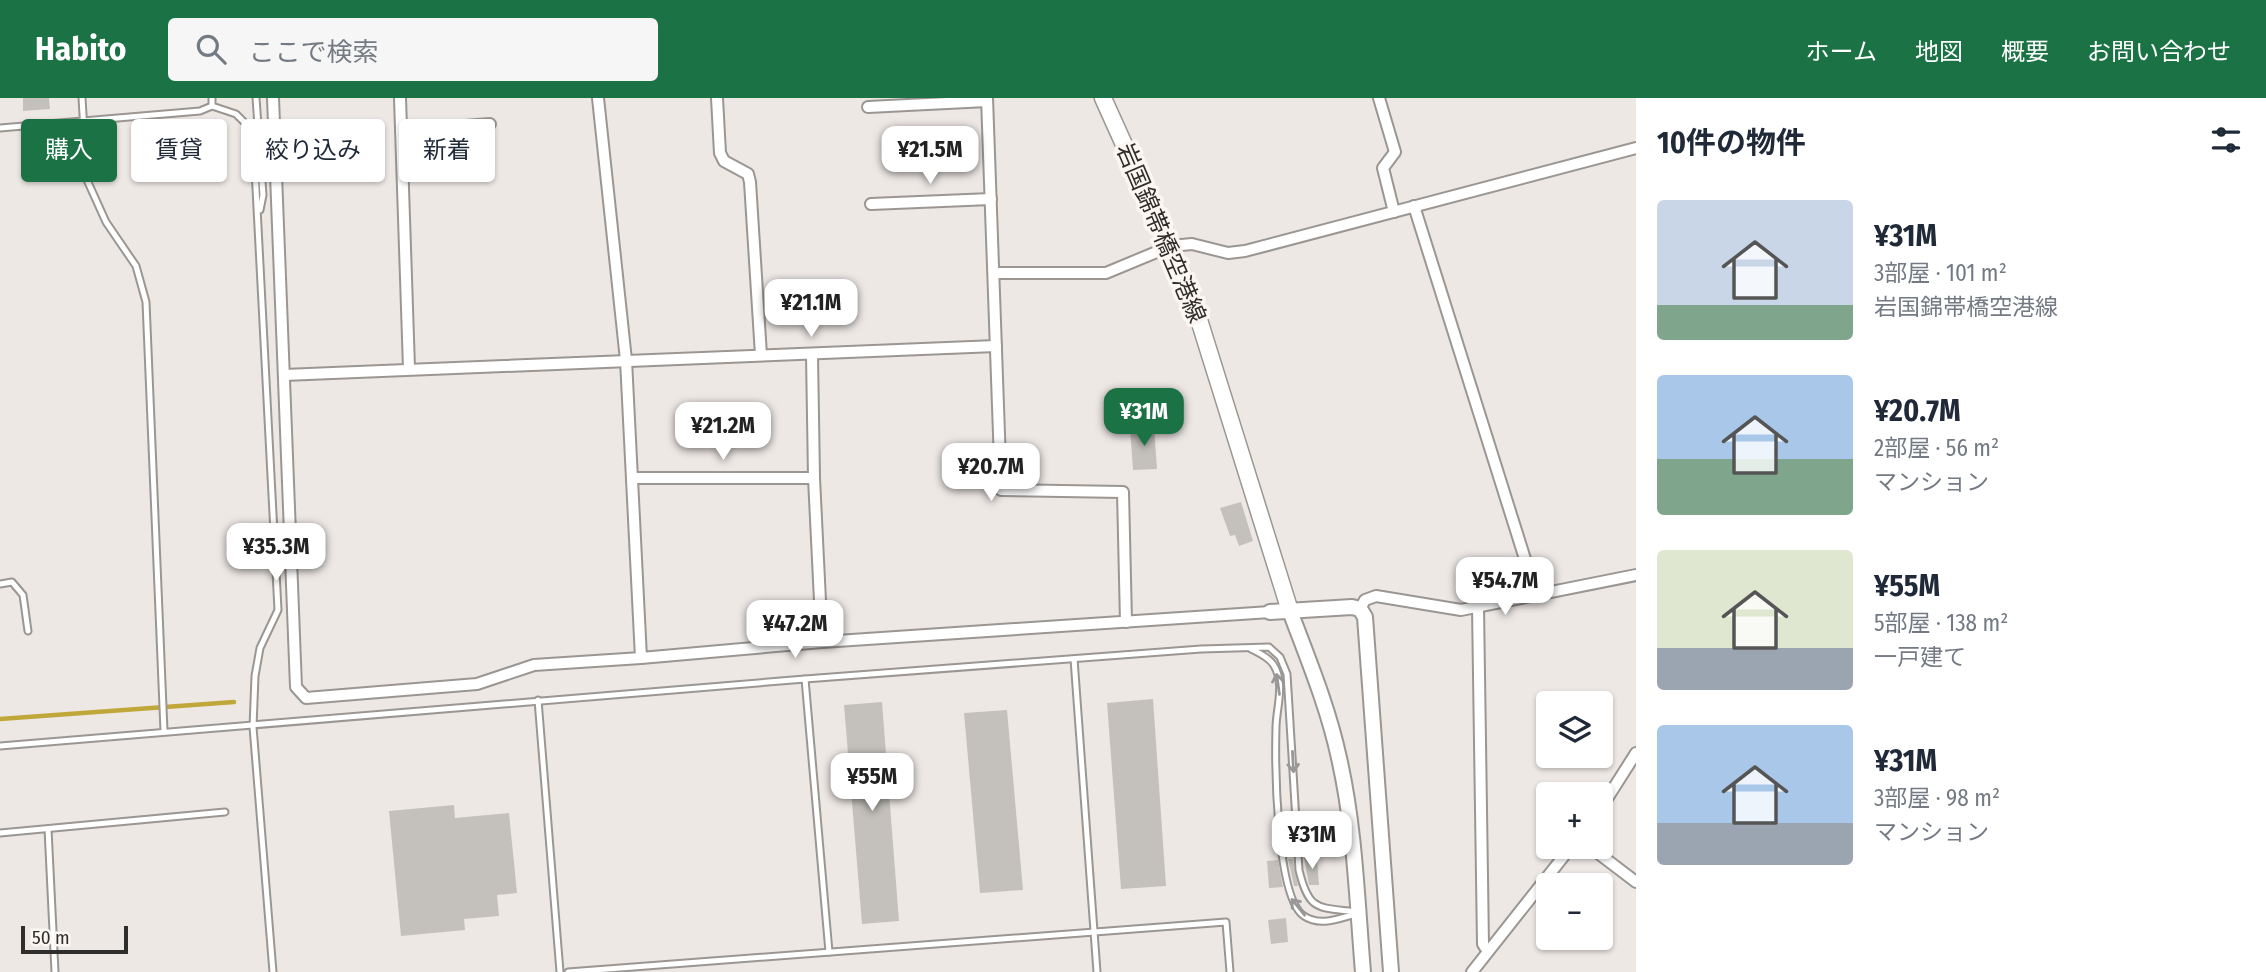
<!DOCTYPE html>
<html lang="ja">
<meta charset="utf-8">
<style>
:root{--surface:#fff;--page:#f6f6f7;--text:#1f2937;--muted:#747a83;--accent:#1b7245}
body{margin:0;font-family:"Fira Sans Condensed","Noto Sans JP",sans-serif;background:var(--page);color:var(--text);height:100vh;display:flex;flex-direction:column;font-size:26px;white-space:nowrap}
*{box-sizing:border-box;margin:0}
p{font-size:23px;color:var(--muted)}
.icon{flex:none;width:38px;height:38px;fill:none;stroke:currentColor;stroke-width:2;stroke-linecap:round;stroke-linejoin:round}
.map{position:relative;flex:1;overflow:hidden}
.side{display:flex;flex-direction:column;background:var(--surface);width:630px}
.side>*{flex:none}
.top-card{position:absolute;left:21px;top:21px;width:665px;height:63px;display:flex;gap:14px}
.tools{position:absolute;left:1536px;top:593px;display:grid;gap:14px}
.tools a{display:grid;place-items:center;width:77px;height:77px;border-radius:7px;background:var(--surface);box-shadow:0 2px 5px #0004;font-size:35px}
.scale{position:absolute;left:21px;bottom:18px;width:107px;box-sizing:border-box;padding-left:7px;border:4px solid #302e2c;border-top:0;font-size:19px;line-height:24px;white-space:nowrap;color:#302e2c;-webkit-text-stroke:5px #fbf6f2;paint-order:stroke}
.price{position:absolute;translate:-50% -60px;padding:0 16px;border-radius:14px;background:#fff;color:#222;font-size:23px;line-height:46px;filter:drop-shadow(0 2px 4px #0008)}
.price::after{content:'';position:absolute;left:50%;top:42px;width:21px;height:16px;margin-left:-10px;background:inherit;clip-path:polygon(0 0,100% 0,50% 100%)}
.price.on{background:var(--accent);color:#fff}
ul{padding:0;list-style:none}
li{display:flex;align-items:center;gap:21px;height:175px;padding:0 21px}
li span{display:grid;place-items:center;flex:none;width:196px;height:140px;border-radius:7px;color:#555}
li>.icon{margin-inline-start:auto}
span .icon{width:84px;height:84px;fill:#fffc;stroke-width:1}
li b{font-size:30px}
h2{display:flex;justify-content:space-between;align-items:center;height:84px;padding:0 21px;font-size:30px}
.tag{padding:0 24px;border-radius:7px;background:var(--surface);box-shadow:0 2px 5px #0004;font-size:24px;line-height:63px}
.tag.on{background:var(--accent);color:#fff}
header{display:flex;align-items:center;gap:42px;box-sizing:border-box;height:98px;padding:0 35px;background:var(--accent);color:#fff}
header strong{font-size:33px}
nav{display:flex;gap:38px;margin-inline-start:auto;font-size:24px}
.search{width:490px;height:63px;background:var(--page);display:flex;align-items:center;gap:18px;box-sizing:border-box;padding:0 24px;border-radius:7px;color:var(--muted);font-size:26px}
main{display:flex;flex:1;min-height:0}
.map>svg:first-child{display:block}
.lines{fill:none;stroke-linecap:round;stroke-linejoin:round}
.stream{stroke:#c0a73a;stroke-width:4.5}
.building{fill:#c4c1bc}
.service-casing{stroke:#9b9692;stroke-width:9}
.minor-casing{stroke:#9b9692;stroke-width:14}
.tertiary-casing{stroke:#9b9692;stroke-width:18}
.secondary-casing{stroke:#9b9692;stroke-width:19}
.service{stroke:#fff;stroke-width:5}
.minor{stroke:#fff;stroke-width:10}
.tertiary{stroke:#fff;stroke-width:14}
.secondary{stroke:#fff;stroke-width:16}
.oneway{stroke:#989696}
.labels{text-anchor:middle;stroke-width:7;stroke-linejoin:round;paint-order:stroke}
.street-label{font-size:24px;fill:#302e2c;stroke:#fbf6f2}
</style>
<header>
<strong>Habito</strong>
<div class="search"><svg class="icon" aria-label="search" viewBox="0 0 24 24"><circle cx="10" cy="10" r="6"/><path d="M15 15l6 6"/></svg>ここで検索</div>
<nav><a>ホーム</a><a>地図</a><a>概要</a><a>お問い合わせ</a></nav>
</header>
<main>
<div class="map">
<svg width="1636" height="874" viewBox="0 0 1636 874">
<rect width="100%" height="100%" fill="#eee8e5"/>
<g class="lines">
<polyline class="stream" points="0,621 234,604"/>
</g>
<g class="building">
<polygon points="23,0 49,0 50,11 23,13"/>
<polygon points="1154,328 1157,371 1133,372 1130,330"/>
<polygon points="1241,404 1253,443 1239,448 1235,437 1230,438 1220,410"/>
<polygon points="1153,601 1166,788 1121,791 1107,605"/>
<polygon points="882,604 899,823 862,826 844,607"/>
<polygon points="1007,612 1023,792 980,795 964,615"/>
<polygon points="454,707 455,720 509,715 517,795 497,797 499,818 464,821 465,832 401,838 389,713"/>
<polygon points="1304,760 1317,760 1319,787 1309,787"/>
<polygon points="1288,761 1293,761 1298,788 1294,788"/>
<polygon points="1278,762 1283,789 1269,790 1267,763"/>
<polygon points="1286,820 1288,844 1271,846 1268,822"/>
</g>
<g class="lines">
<g class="service-casing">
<g id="service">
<polyline points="82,0 87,82 106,124 136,168 146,204 164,633"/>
<polyline points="212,0 212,8 236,16 253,33 278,512 260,550 255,578 253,629 273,874"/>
<polyline points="256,0 263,97 260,112"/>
<polyline points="0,30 200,13 212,8"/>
<polyline points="0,486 12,484 23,497 28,533"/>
<path d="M1251,551C1259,555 1268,559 1273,566C1286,585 1276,610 1276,630C1275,665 1276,800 1304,818C1320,829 1340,820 1356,816"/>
<polyline points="1074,561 1097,874"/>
<polyline points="805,581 829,854"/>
<polyline points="538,602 560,874"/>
<path d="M0,648L805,581L1201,551L1269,549L1280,559L1287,576L1299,772C1309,814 1318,809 1357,814"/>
<polyline points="48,731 55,874"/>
<polyline points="0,735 225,714"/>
<polyline points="568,874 1226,824 1230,874"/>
</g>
</g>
<g class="minor-casing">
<g id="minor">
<polyline points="273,0 296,589 306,600 477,586 534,567 641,560"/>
<polyline points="400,0 409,270"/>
<polyline points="598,0 626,262 641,560 822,544 1270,514"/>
<polyline points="717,0 720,55 724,63 748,76 750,84 761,257"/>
<polyline points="987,0 1001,392 1123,394 1126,524"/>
<polyline points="1379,0 1395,54 1383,70 1394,114"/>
<polyline points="868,9 987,3"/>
<polyline points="401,33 490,26"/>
<polyline points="871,106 991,101"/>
<polyline points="1414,108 1536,496"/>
<polyline points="994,175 1106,175 1171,148 1192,146 1228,155 1245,153 1636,50"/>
<polyline points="812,257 814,380 822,544"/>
<polyline points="284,277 996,248"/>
<polyline points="632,380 814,380"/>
<polyline points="1478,509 1483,846 1487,852"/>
<polyline points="1360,511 1365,502 1376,498 1461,512 1636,477"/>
<polyline points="1601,710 1636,655"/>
<polyline points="1590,749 1636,784"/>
<polyline points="1472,874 1571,749"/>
</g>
</g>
<g class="tertiary-casing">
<g id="tertiary">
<path d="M1290,513C1308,561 1328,609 1339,660C1355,730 1357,803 1363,874"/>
<polyline points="1270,514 1352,509 1360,511 1365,519 1391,874"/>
</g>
</g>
<g class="secondary-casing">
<polyline id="secondary" points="1103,0 1190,193 1290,513"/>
</g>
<use href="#service" class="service"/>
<use href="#minor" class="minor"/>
<use href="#tertiary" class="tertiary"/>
<use href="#secondary" class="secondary"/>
</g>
<defs><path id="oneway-shaft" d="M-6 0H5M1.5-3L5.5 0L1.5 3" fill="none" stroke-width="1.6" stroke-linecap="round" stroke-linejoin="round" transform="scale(1.75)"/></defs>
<g class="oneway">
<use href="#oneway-shaft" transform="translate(1278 586) rotate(-98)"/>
<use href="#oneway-shaft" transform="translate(1293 664) rotate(87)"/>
<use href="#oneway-shaft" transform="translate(1298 809) rotate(-129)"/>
</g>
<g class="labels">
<g class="street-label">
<text transform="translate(1161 135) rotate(67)" y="8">岩国錦帯橋空港線</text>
</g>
</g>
</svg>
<div class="tools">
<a><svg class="icon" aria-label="layers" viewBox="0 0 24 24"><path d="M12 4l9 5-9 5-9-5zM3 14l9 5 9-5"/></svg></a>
<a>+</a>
<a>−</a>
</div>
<div class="scale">50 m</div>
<b class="price" style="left:930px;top:88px">¥21.5M</b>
<b class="price" style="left:811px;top:241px">¥21.1M</b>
<b class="price on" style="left:1144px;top:350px">¥31M</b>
<b class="price" style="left:723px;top:364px">¥21.2M</b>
<b class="price" style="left:991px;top:405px">¥20.7M</b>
<b class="price" style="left:276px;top:485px">¥35.3M</b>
<b class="price" style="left:1505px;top:519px">¥54.7M</b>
<b class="price" style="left:795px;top:562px">¥47.2M</b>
<b class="price" style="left:872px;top:715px">¥55M</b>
<b class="price" style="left:1312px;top:773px">¥31M</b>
<div class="top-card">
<a class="tag on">購入</a>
<a class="tag">賃貸</a>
<a class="tag">絞り込み</a>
<a class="tag">新着</a>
</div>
</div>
<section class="side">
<h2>10件の物件<svg class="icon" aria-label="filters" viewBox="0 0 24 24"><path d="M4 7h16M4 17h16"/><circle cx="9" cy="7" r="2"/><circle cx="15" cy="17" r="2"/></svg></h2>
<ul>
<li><span style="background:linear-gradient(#c9d6e8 75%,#7fa58c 0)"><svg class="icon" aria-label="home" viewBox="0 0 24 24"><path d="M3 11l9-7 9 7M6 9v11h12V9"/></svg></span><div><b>¥31M</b><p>3部屋 · 101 m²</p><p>岩国錦帯橋空港線</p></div></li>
<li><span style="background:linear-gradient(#a9c7e8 60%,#7fa58c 0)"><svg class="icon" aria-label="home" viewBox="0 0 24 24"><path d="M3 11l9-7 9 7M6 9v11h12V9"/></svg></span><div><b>¥20.7M</b><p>2部屋 · 56 m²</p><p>マンション</p></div></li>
<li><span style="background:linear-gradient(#dfe7d0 70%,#9aa5b1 0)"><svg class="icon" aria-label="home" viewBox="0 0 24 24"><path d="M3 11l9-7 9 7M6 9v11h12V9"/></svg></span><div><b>¥55M</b><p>5部屋 · 138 m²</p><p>一戸建て</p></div></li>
<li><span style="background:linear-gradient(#a9c7e8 70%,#9aa5b1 0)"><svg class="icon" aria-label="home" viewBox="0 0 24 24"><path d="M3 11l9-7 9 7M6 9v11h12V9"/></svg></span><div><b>¥31M</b><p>3部屋 · 98 m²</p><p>マンション</p></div></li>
</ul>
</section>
</main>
